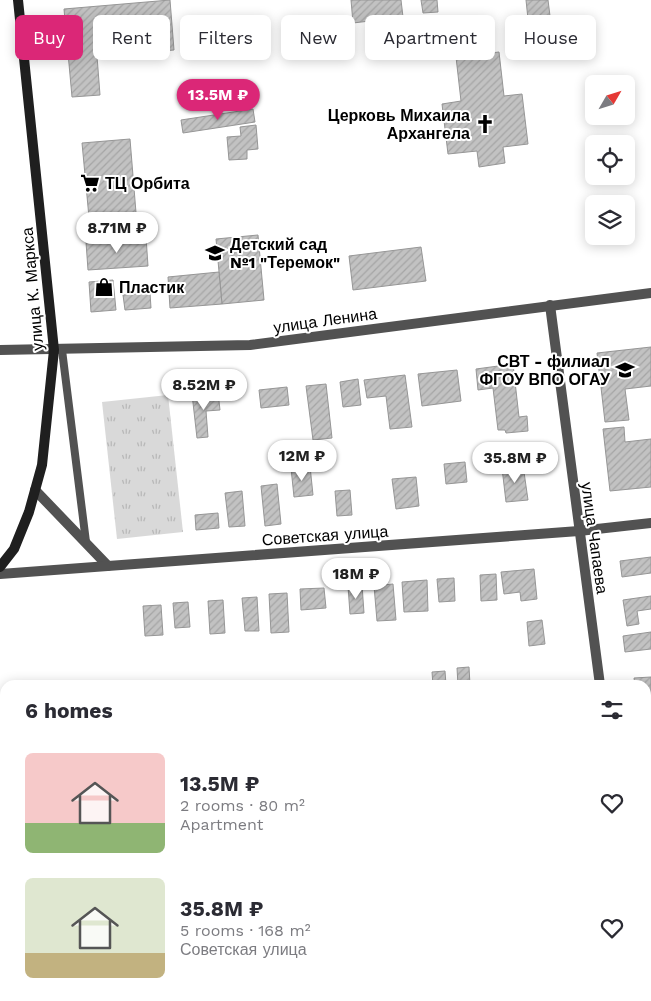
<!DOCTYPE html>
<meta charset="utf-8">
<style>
:root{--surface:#fff;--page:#f7f7f7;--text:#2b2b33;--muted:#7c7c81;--accent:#db2777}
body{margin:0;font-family:"Work Sans",sans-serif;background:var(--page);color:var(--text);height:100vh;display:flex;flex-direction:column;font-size:19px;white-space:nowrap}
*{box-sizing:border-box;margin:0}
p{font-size:16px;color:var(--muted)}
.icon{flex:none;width:28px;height:28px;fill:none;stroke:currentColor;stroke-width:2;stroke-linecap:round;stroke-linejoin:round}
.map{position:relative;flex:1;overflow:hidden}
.details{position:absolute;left:0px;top:680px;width:651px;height:321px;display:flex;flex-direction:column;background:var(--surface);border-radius:15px 15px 0 0;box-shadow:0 2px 12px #0003}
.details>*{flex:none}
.hud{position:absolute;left:15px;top:15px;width:621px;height:45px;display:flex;gap:10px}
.needle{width:32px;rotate:51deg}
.fabs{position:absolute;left:585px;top:75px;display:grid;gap:10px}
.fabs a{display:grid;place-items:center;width:50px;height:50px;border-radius:8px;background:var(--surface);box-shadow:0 2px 12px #0003;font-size:25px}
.price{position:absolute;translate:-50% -42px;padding:0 11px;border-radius:18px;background:#fff;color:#222;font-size:16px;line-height:32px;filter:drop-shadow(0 1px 2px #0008)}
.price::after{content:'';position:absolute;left:50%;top:30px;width:15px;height:11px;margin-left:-8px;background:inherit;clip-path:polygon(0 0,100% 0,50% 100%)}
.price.active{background:var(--accent);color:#fff}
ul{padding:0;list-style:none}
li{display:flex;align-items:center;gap:15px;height:125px;padding:0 25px}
li span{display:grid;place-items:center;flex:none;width:140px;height:100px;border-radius:8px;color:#555}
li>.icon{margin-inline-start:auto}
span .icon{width:60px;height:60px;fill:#fffc;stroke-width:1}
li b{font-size:21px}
h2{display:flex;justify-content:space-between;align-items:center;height:60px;padding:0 25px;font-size:21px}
.pill{padding:0 18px;border-radius:8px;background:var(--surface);box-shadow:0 2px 12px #0003;font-size:18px;line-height:45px}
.pill.active{background:var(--accent);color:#fff}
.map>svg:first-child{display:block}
.park{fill:url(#park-tufts)}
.building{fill:url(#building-hatch);stroke:#969696}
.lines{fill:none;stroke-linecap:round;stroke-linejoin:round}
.service{stroke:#525252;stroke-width:8}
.minor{stroke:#525252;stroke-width:10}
.secondary{stroke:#1f1f1f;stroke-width:10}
.labels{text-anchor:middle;stroke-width:4;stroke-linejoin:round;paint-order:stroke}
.poi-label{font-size:16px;font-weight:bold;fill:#000;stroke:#fff;text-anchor:start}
.street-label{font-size:16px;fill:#000;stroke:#fff}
</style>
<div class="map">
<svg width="651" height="1001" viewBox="0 0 651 1001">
<defs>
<pattern id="park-tufts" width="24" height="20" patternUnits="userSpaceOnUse" patternTransform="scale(1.25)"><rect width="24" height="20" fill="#d9d9d9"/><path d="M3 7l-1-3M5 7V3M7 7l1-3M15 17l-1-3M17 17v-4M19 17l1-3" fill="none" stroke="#b8b8b8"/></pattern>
<pattern id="building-hatch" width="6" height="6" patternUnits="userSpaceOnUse" patternTransform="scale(1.25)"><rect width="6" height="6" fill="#c2c2c2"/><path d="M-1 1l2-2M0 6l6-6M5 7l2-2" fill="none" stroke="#a5a5a5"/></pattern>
</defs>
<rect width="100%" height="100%" fill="#fff"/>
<polygon class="park" points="168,395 183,532 117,539 102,402"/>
<g class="building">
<polygon points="170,0 174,50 97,56 100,95 72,97 64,9"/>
<polygon points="351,0 401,0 403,17 353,23"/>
<polygon points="421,0 437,0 438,12 423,13"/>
<polygon points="526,0 548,0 550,16 528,19"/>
<polygon points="499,52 504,96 522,94 528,144 503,147 505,163 479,167 477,151 448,154 442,104 461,101 456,57"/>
<polygon points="253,109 255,122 183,133 181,120"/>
<polygon points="256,125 258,149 247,150 247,159 229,160 227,137 241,136 240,127"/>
<polygon points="130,139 137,225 90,228 82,143"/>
<polygon points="258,235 264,300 222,304 216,239"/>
<polygon points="146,237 148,266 88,270 86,242"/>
<polygon points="421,247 426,281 353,290 349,256"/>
<polygon points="219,272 222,304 170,308 168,277"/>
<polygon points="113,280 116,310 91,312 89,282"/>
<polygon points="150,293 151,308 125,310 123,295"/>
<polygon points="651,347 651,386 625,389 629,420 605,422 597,353"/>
<polygon points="513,364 519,417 527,416 528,431 506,433 505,430 498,430 493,388 478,390 476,369"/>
<polygon points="457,370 461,401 422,406 418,374"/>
<polygon points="405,375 412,427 390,429 386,396 367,398 364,380"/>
<polygon points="358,379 361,405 343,407 340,382"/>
<polygon points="326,384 332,438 313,440 306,386"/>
<polygon points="287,387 289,405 261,408 259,390"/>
<polygon points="218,392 220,410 206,411 208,437 197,438 192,394"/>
<polygon points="624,427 625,442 651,439 651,487 610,491 603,429"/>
<polygon points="465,462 467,482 446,484 444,464"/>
<polygon points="523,465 528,500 506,502 502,468"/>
<polygon points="310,466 313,495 294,497 291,468"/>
<polygon points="416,477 419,506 396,509 392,479"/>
<polygon points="277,484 281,524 265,526 261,486"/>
<polygon points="350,490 352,515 337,516 335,491"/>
<polygon points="242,491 245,526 229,527 225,493"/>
<polygon points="218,513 219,528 196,530 195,515"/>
<polygon points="651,557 651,573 622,577 620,561"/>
<polygon points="534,569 537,599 521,601 520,592 504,594 501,572"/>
<polygon points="496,574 497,600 481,601 480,575"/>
<polygon points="454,578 455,601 439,602 437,579"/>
<polygon points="427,580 428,611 404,612 402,582"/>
<polygon points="393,584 396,620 377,621 374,586"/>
<polygon points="362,585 364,613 350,614 348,586"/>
<polygon points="324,588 326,608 301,610 300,589"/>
<polygon points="287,593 289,632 271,633 269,594"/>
<polygon points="651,596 651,609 637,611 639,624 627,626 623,600"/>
<polygon points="257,597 259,631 245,631 242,598"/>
<polygon points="223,600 225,633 210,634 208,601"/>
<polygon points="188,602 190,627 175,628 173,603"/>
<polygon points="161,605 163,635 145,636 143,606"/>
<polygon points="542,620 545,644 529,646 527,622"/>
<polygon points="651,632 651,649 625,652 623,636"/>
<polygon points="469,667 470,685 458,685 457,668"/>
<polygon points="445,671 446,685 433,685 432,672"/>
<polygon points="651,677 651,701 646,701 646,685 635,685 634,678"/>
<polygon points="509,681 510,685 493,685 493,682"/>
<polygon points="554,681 554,685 514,685 514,684"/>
<polygon points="651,764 651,790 646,791 646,765"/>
<polygon points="0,790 5,795 5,816 0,821"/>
<polygon points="0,971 5,978 5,983 0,987"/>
<polygon points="57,996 79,996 83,1001 61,1001"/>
<polygon points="246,996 269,996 256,1001 248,1001"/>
<polygon points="458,996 478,996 479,1001 459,1001"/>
<polygon points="521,996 540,996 541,1001 522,1001"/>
<polygon points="556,996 574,996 574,999 557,1001"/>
</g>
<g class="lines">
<g class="service">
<polyline points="62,350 86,542"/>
<polyline points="289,996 290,1001"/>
</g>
<g class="minor">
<polyline points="550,305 600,685"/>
<polyline points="0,350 250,345 651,293"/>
<polyline points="35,490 108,566"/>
<polyline points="0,574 579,531 651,523"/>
<polyline points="646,730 651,730"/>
<polyline points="0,764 5,769"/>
<polyline points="646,925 651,924"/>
<polyline points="11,1001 17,996"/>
<polyline points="628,1001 641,996"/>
</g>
<polyline class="secondary" points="0,567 14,549 29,512 42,465 54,350 18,0"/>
</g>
<defs>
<g id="church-bare" transform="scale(1.5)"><path d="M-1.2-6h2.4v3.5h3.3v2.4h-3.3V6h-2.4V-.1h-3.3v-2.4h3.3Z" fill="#000" stroke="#fff" stroke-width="2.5" paint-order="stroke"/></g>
<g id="supermarket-bare" transform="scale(1.5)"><path d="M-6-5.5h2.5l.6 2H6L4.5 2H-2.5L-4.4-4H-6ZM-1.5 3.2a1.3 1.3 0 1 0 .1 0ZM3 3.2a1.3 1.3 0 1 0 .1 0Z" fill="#000" stroke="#fff" stroke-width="2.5" paint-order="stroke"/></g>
<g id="school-bare" transform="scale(1.5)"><path d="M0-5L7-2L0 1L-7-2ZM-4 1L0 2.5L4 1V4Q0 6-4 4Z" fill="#000" stroke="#fff" stroke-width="2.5" paint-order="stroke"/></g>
<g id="shop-bare" transform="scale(1.5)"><path d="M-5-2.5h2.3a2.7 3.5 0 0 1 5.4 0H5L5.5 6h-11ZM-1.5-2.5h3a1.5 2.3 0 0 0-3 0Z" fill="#000" stroke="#fff" stroke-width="2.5" paint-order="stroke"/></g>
<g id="university-bare" transform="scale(1.5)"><path d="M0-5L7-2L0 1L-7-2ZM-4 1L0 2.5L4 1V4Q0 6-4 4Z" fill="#000" stroke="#fff" stroke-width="2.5" paint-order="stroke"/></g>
</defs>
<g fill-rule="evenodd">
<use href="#church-bare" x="485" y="124"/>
<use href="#supermarket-bare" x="90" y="183"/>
<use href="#school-bare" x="215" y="253"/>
<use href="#shop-bare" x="104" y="287"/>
<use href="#university-bare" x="625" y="370"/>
</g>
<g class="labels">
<g class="poi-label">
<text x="470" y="121" text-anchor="end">Церковь Михаила<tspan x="470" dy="18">Архангела</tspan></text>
<text x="105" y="189">ТЦ Орбита</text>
<text x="230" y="250">Детский сад<tspan x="230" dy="18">№1 "Теремок"</tspan></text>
<text x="119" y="293">Пластик</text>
<text x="610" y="367" text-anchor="end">СВТ - филиал<tspan x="610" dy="18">ФГОУ ВПО ОГАУ</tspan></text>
</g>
<g class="street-label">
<text transform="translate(32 289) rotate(-95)" y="6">улица К. Маркса</text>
<text transform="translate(325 320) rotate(-8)" y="6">улица Ленина</text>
<text transform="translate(325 535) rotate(-4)" y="6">Советская улица</text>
<text transform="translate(595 538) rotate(82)" y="6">улица Чапаева</text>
</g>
</g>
</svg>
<div class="fabs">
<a><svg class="needle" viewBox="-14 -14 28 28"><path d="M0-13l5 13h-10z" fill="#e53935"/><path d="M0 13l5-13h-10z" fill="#7c7c81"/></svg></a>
<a><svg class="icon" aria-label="locate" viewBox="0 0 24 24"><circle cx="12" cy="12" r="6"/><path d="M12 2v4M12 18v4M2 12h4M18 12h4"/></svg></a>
<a><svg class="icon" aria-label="layers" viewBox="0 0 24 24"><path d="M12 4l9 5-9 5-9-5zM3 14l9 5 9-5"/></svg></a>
</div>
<b class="price active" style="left:218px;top:121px">13.5M ₽</b>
<b class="price" style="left:117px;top:254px">8.71M ₽</b>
<b class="price" style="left:204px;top:411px">8.52M ₽</b>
<b class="price" style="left:302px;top:482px">12M ₽</b>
<b class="price" style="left:515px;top:484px">35.8M ₽</b>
<b class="price" style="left:356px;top:600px">18M ₽</b>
<div class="hud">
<a class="pill active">Buy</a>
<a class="pill">Rent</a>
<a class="pill">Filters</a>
<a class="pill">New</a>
<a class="pill">Apartment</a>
<a class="pill">House</a>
</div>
<section class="details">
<h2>6 homes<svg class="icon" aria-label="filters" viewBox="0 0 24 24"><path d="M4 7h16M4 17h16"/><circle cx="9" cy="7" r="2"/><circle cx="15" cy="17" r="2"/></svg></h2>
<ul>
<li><span style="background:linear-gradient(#f6c9c9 70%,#8fb573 0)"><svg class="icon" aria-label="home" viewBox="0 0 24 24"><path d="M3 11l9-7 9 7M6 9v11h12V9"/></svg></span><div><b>13.5M ₽</b><p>2 rooms · 80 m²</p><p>Apartment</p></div><svg class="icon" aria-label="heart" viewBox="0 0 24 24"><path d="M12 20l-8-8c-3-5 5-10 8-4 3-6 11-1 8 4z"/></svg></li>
<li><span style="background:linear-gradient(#dfe7d0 75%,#c2b280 0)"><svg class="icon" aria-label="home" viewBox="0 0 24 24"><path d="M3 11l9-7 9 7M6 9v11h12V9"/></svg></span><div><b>35.8M ₽</b><p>5 rooms · 168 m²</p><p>Советская улица</p></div><svg class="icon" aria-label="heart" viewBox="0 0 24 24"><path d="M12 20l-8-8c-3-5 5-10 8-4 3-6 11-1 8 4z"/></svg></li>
</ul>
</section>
</div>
